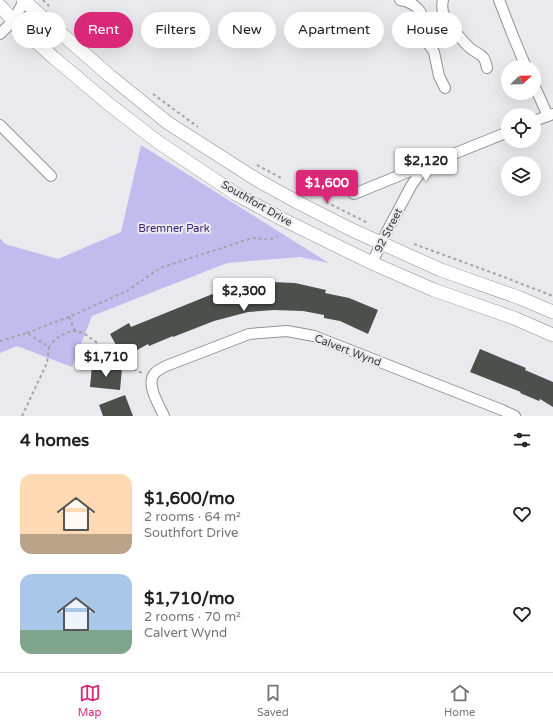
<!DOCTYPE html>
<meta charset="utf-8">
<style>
:root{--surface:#fff;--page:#f6f6f6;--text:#222;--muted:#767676;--line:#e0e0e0;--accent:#db2777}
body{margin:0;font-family:"Varela Round",sans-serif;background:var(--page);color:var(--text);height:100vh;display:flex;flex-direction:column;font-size:15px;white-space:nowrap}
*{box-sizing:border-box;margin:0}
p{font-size:13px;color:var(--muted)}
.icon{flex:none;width:22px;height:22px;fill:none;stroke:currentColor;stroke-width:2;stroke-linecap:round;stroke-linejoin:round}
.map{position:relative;height:416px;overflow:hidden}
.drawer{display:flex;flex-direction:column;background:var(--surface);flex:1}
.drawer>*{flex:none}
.top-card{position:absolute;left:12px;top:12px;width:529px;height:36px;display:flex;gap:8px}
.needle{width:26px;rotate:68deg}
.controls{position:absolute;left:501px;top:60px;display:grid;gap:8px}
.controls a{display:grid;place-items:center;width:40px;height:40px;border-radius:50%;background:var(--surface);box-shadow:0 4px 16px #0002;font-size:20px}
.price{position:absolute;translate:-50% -34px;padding:0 9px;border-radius:4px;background:#fff;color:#222;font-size:13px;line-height:26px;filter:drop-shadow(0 1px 2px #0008)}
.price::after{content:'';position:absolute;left:50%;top:24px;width:12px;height:9px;margin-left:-6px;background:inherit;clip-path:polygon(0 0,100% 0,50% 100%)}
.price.current{background:var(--accent);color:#fff}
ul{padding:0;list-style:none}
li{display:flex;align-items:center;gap:12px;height:100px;padding:0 20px}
li span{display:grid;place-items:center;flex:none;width:112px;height:80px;border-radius:12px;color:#555}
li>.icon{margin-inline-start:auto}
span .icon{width:48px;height:48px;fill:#fffc;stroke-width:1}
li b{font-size:17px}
h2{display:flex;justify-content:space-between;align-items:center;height:48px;padding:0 20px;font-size:17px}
.chip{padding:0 14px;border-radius:18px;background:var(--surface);box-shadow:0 4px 16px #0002;font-size:14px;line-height:36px}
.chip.current{background:var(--accent);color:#fff}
.tab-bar{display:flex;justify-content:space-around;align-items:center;height:56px;border-top:1px solid var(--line);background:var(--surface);font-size:11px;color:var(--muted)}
.tab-bar a{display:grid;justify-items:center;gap:2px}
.tab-bar .current{color:var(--accent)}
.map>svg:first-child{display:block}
.green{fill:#c1bcee}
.building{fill:#4b504d}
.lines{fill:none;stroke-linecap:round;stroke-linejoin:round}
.minor-casing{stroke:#939297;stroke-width:12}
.major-casing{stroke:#939297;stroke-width:14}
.path{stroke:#a3a3a7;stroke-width:2;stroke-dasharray:3 3;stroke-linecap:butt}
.minor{stroke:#fff;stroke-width:10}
.major{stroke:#fff;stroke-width:13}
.labels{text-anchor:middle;stroke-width:4;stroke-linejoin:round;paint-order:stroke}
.street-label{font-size:11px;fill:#39393b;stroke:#e9e9ee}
.park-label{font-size:11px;fill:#392376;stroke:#e9e9ee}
</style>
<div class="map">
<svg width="553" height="416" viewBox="0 0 553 416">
<rect width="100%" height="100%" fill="#e9e9ee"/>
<polygon class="green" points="141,145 329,263 300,257 227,263 92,316 72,367 17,346 0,353 0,238 5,244 58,259 121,232"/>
<g class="building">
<polygon points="271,282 295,283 326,290 325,293 349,298 378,310 368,334 340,321 324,318 324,315 303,311 274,310 248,312 214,321 173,337 173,336 149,346 148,344 123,358 110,334 129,323 131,327 215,293 215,292 238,285"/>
<polygon points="480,349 526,368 525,370 553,382 553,407 540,399 539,401 520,393 521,392 470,372"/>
<polygon points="92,365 122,368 120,390 90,387"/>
<polygon points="125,395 133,416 103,416 99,405"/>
</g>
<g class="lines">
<g class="minor-casing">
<g id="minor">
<polyline points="400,0 405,1 414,5 420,11 423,18 425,35 427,42 434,52 439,76 445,88"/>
<path d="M443,0C442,4 442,8 443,12C446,21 463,42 470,48C479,56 484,52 487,68"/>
<polyline points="499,0 513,36 526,67"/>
<polyline points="0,34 13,21 24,1"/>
<polyline points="534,85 548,116"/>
<polyline points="534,121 553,114"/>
<polyline points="0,125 51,176"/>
<polyline points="354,194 425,165"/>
<polyline points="372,263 386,233 411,186 422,170 436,161 508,132"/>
<path d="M164,416C159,405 145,383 155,373C158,370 162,368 166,366L249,334L287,331L314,336L502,410L515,416"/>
</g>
</g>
<g class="major-casing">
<g id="major">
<polyline points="23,0 110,76 168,123 259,181 299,203 350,229 381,243 441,270 520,298 553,312"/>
<polyline points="0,6 5,11 13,21 54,58 110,105 158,142 236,194 280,218 372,263 434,290 514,318 553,335"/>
</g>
</g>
<g class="path">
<polyline points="43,0 49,6"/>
<polyline points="153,94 198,127"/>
<polyline points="257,165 283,179"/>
<polyline points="326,202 368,223"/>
<polyline points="414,244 504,277 553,296"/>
<polyline points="69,317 75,331"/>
<path d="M27,333L52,323L69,317L127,291L160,268L252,238C262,238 268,242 277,236"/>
<path d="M0,341L27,333L49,347C54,339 64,332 74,331C80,331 85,334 89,337L134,369L144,374"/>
<polyline points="22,416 47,363 49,347"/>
</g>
<use href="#minor" class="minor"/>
<use href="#major" class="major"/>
</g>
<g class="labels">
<g class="street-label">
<text transform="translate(257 203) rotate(30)" y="4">Southfort Drive</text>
<text transform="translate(388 230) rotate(-63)" y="4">92 Street</text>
<text transform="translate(348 350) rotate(21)" y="4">Calvert Wynd</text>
</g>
<g class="park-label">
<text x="174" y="232">Bremner Park</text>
</g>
</g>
</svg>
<div class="controls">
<a><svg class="needle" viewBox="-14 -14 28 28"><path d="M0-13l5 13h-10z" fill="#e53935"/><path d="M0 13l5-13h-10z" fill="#767676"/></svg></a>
<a><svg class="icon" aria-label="locate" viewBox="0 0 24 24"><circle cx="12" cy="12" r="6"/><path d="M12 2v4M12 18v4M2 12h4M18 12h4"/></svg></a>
<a><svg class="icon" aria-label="layers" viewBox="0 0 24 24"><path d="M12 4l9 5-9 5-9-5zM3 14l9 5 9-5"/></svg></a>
</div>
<b class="price" style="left:426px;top:182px">$2,120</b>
<b class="price current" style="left:327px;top:204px">$1,600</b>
<b class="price" style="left:244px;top:312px">$2,300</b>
<b class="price" style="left:106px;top:378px">$1,710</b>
<div class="top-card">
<a class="chip">Buy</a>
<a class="chip current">Rent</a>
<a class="chip">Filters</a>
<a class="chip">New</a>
<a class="chip">Apartment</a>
<a class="chip">House</a>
</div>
</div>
<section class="drawer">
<h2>4 homes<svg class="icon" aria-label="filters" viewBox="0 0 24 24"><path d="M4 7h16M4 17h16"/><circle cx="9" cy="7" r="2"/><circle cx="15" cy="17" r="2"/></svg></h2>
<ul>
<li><span style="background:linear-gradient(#ffd9b3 75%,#b9a48a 0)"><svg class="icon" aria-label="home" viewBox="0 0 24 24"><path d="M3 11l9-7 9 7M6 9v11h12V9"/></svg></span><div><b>$1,600/mo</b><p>2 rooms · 64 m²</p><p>Southfort Drive</p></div><svg class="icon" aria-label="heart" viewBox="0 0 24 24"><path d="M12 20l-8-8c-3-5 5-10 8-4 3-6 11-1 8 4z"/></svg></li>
<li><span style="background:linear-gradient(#a9c7e8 70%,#7fa58c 0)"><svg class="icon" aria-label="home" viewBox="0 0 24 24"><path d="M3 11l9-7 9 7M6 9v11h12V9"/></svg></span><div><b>$1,710/mo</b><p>2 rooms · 70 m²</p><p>Calvert Wynd</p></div><svg class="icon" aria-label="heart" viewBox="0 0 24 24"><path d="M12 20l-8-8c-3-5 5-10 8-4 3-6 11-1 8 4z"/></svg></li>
</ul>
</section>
<nav class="tab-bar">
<a class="current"><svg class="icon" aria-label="map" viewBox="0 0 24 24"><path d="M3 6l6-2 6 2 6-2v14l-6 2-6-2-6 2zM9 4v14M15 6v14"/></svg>Map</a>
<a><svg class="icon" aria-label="saved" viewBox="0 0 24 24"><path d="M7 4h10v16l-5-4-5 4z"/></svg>Saved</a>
<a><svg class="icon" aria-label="home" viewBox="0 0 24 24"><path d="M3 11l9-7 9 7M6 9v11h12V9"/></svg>Home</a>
</nav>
